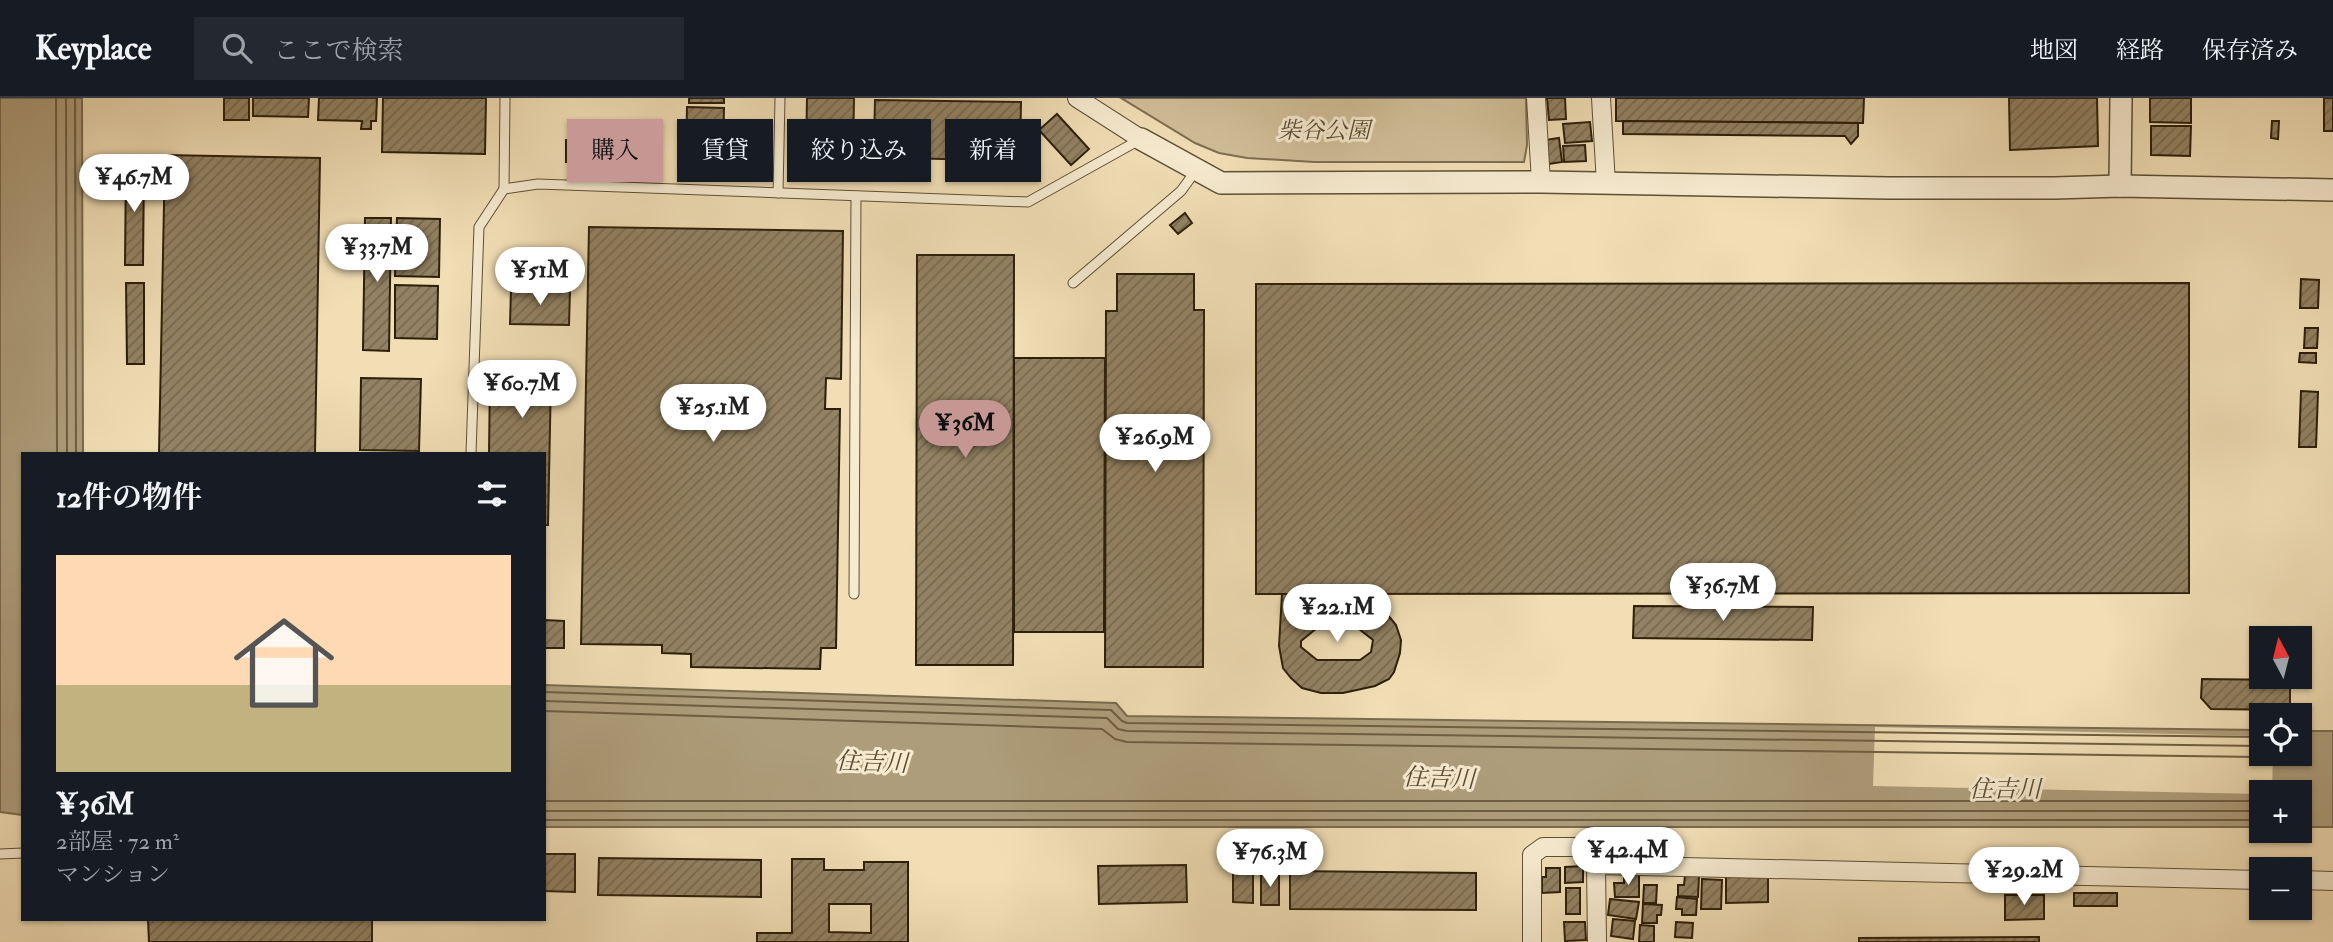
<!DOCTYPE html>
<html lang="ja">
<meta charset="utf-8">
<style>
:root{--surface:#171b24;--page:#242831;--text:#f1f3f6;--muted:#9ea1a6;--line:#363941;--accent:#c59692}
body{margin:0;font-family:"IM FELL Double Pica","Noto Serif JP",serif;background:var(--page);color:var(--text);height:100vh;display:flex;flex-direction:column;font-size:26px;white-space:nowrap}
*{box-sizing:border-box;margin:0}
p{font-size:23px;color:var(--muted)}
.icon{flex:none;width:38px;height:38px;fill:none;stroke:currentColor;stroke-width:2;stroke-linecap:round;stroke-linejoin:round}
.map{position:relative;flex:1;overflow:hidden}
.side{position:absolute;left:21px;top:354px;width:525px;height:469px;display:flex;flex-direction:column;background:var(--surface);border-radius:0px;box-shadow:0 2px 5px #0004}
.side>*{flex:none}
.guide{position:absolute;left:567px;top:21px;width:665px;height:63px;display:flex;gap:14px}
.needle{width:46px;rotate:353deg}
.fabs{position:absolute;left:2249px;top:528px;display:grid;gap:14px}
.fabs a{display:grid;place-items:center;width:63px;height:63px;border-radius:0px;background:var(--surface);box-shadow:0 2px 5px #0004;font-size:35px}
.price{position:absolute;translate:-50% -60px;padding:0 16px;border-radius:24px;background:#fff;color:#222;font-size:23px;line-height:46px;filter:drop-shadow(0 2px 4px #0008)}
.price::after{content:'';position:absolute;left:50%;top:42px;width:21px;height:16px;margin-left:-10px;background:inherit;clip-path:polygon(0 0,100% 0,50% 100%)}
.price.active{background:var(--accent);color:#111}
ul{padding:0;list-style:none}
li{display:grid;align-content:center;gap:14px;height:371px;padding:0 35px}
li span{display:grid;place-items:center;height:217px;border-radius:0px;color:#555}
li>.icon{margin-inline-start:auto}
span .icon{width:126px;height:126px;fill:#fffc;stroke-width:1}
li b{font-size:30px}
h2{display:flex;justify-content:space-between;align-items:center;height:84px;padding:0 35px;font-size:30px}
.tag{padding:0 24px;border-radius:0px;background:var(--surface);box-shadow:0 2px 5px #0004;font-size:24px;line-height:63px}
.tag.active{background:var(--accent);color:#111}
header{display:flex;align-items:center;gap:42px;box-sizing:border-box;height:98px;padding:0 35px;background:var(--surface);border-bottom:2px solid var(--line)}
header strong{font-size:33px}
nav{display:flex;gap:38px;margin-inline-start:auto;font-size:24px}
.search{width:490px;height:63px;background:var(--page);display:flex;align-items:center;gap:18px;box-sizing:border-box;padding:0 24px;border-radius:0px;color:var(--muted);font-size:26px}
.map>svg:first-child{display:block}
.green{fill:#d0be98;stroke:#7e6e51;stroke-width:2}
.water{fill:#ae9d7b;stroke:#7a6b4e;stroke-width:2}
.pier{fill:#f1deb5}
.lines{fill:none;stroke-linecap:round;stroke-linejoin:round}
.shore{stroke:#6e5e42;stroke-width:2}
.building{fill:url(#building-hatch);stroke:#2d1f0a;stroke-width:2;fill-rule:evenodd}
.service-casing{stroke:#5e4f35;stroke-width:11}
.minor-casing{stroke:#5e4f35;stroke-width:20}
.tertiary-casing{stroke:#5e4f35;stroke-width:24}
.service{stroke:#f6eacf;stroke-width:9}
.minor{stroke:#f6eacf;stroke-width:18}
.tertiary{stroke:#f6eacf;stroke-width:21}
.labels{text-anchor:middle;stroke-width:6;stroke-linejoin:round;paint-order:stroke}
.park-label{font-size:23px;font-style:italic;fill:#5e4f35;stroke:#f6eacf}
.water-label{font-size:24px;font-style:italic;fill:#5a4b32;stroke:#f6eacf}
</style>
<header>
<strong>Keyplace</strong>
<div class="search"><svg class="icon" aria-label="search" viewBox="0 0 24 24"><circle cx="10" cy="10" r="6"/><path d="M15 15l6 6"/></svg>ここで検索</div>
<nav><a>地図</a><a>経路</a><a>保存済み</a></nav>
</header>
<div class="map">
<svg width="2333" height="844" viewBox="0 0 2333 844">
<defs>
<pattern id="building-hatch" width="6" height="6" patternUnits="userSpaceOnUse" patternTransform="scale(1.75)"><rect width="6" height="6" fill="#938263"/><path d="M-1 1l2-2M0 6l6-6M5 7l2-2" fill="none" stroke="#786a50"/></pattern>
</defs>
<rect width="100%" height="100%" fill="#f1deb5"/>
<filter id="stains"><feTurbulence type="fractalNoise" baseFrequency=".00286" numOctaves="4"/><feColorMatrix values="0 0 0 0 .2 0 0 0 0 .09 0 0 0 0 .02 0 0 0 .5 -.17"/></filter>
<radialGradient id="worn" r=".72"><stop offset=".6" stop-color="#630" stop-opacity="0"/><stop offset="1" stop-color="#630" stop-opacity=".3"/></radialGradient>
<polygon class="green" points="1121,0 1526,0 1527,47 1524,64 1314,64 1247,60 1219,55 1195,45"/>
<g class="water">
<polygon points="0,0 82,0 83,355 23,355 23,717 0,714"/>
<polygon points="544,587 1116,605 1127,618 2261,632 2261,656 2300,656 2300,633 2333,633 2333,729 2300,729 2300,695 2261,695 2261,729 544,729"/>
</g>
<polygon class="pier" points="1875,629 2261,638 2261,656 2273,656 2272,695 2261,696 1873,688"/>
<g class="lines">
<g class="shore">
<polyline points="56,0 57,355"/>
<polyline points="66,0 67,355"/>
<polyline points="75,0 76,355"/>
<polyline points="544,594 1111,612 1122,623 1127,625 2261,639"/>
<polyline points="544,603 1107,620 1118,631 1127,633 2261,648"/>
<polyline points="544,613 1102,631 1115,641 1127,644 2259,659 2270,656"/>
<polyline points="544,703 2261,703"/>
<polyline points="544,713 2261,713"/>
<polyline points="544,722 2261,722"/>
</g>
</g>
<g class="building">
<rect x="224" y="0" width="25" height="22"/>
<polygon points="253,0 309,0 308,19 253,18"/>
<polygon points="319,0 377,0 376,23 371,23 371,31 361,31 362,23 318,22"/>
<polygon points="383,0 486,0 485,56 382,54"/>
<rect x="689" y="0" width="35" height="5"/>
<polygon points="807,0 854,0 853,58 806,58"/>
<polygon points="1547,0 1565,0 1566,21 1549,22"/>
<polygon points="1616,0 1864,0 1863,25 1616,23"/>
<polygon points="2009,0 2097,0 2098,48 2010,52"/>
<polygon points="2150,0 2191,0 2191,25 2150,24"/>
<rect x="2324" y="0" width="9" height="33"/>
<polygon points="875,2 1021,4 1020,63 905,60 904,70 889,70 889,60 858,60 858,44 874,44"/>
<polygon points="687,9 724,10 723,54 686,54"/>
<polygon points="1057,16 1089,51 1071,67 1039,32"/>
<polygon points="1623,23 1858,25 1858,38 1851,46 1845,38 1623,36"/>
<polygon points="2272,23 2279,23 2278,41 2271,40"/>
<polygon points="1590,24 1592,43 1565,45 1563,26"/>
<polygon points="2151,28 2191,28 2190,58 2151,57"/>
<polygon points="1559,40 1562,64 1548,66 1545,42"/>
<rect x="566" y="42" width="24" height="22"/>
<polygon points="1585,47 1586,63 1564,64 1563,48"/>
<polygon points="165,57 320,60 315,355 159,355"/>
<polygon points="126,64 144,65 143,167 125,167"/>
<polygon points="1185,115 1192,125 1178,136 1170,127"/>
<polygon points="365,120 391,120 389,253 363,252"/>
<polygon points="397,120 440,121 439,179 395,178"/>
<polygon points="589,129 843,133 841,281 826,280 825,311 840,311 836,550 821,550 820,571 691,569 691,556 662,555 662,547 581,546"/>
<polygon points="917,157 1014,157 1013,567 916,567"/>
<polygon points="1117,176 1194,176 1194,212 1204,212 1203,569 1105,569 1106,213 1117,213"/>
<polygon points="2301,181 2319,182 2318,210 2300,210"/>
<polygon points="126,185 144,185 144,266 127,266"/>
<polygon points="2189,185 2189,495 1256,496 1256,186"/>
<polygon points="395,187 438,188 437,241 395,240"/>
<polygon points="511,191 570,192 569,227 510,226"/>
<polygon points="2305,230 2318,230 2317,250 2304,250"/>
<polygon points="2300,255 2316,255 2316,265 2299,264"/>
<polygon points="1014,260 1105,260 1104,534 1014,534"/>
<polygon points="490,279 551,280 548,427 544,427 544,355 489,355"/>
<polygon points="361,280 421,281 419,353 360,352"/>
<polygon points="2301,293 2318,294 2316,349 2299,349"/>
<path d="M1282,496H1310L1304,503H1349L1369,505L1383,511L1396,527L1401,542L1400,555L1394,574L1389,581L1375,588L1343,595H1321L1302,590L1291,580L1283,570L1279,548ZM1317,530L1359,531L1373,542L1371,554L1360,562H1317L1301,549V543Z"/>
<polygon points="1634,508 1813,509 1812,542 1633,540"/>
<polygon points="544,522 564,523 564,550 544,550"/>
<polygon points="2202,581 2290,582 2290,612 2211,611 2201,600"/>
<polygon points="544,756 575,756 575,794 544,793"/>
<polygon points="599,760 761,762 761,799 598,797"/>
<path d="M792,761H824V772H864V764H908V844H757V835H792ZM829,806H871V835L829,834Z"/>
<polygon points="1186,767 1187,804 1099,806 1098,768"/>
<polygon points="1583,768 1583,784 1565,785 1565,769"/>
<polygon points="1546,770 1560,770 1560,794 1542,795 1542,779 1546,779"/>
<polygon points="1290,773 1476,775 1476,812 1290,811"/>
<polygon points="1233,774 1253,774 1253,805 1233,804"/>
<rect x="1261" y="775" width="18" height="32"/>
<polygon points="1768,776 1768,804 1726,805 1726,777"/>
<polygon points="1624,777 1639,777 1639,799 1615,799 1614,785 1624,785"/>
<polygon points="1685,777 1699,778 1698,799 1678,798 1678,787 1684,787"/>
<polygon points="1702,781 1722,782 1721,811 1701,811"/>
<polygon points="1644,787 1657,787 1656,805 1643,805"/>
<rect x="1566" y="790" width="14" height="26"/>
<rect x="2074" y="795" width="43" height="13"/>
<polygon points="2005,797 2044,797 2044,821 2005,822"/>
<polygon points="1677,799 1697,801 1696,817 1682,817 1682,811 1676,811"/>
<polygon points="1610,801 1639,804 1636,821 1608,817"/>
<polygon points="1643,806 1662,807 1661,817 1657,817 1657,825 1642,825"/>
<polygon points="148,821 372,821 372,844 149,844"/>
<polygon points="1613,821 1635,823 1633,841 1611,838"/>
<polygon points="1564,824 1585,824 1586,842 1565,843"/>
<polygon points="1676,824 1693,825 1692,840 1675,839"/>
<polygon points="1640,827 1654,828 1654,844 1639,844"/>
<polygon points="2039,839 2039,844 1859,844 1859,840"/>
</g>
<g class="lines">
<g class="service-casing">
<g id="service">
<polyline points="504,91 505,0"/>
<polyline points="778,95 780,0"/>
<polyline points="1073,185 1181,93 1197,71"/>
<polyline points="471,355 479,129 504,91 538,86 1028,104 1141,41"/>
<polyline points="854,496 856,98"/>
<polyline points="0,756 23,755"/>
</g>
</g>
<g class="minor-casing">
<g id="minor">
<polyline points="1077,0 1141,41"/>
<polyline points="1536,0 1541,84"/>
<polyline points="1601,0 1606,86"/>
<polyline points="1596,767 2261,782"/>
<polyline points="2300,782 2333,783"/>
<polyline points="1532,844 1532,757 1543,749 1585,749 1596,767 1597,844"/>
</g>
</g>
<g class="tertiary-casing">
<g id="tertiary">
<polyline points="1141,41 1221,85 1541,84 1888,90 2055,90 2120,88 2333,92"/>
<polyline points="2120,88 2121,0"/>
</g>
</g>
<use href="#service" class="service"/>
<use href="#minor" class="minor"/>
<use href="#tertiary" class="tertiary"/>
</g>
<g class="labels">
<g class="park-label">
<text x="1324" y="40">柴谷公園</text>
</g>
<g class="water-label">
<text transform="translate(872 664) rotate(2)" y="8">住吉川</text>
<text transform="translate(1439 680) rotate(2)" y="8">住吉川</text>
<text x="2005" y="699">住吉川</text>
</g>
</g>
<rect width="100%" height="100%" filter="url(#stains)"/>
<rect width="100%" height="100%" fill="url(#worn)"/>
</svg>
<div class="fabs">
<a><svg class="needle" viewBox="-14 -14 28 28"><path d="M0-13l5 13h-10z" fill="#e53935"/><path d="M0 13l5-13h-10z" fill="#9ea1a6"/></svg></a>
<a><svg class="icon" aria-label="locate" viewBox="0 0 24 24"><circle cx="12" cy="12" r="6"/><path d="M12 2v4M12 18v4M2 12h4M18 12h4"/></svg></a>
<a>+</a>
<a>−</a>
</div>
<b class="price" style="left:134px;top:116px">¥46.7M</b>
<b class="price" style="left:377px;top:186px">¥33.7M</b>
<b class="price" style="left:540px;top:209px">¥51M</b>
<b class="price" style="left:522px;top:322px">¥60.7M</b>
<b class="price" style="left:713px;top:346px">¥25.1M</b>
<b class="price active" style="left:965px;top:362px">¥36M</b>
<b class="price" style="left:1155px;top:376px">¥26.9M</b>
<b class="price" style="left:1723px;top:525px">¥36.7M</b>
<b class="price" style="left:1337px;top:546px">¥22.1M</b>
<b class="price" style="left:1628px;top:789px">¥42.4M</b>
<b class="price" style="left:1270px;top:791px">¥76.3M</b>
<b class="price" style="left:2024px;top:809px">¥29.2M</b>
<div class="guide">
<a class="tag active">購入</a>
<a class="tag">賃貸</a>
<a class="tag">絞り込み</a>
<a class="tag">新着</a>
</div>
<section class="side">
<h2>12件の物件<svg class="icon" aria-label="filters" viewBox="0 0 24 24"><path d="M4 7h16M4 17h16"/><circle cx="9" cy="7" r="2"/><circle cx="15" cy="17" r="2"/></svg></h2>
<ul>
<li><span style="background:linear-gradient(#ffd9b3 60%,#c2b280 0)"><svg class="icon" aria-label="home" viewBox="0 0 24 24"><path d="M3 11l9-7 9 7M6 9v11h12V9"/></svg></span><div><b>¥36M</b><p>2部屋 · 72 m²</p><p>マンション</p></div></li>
</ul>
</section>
</div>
